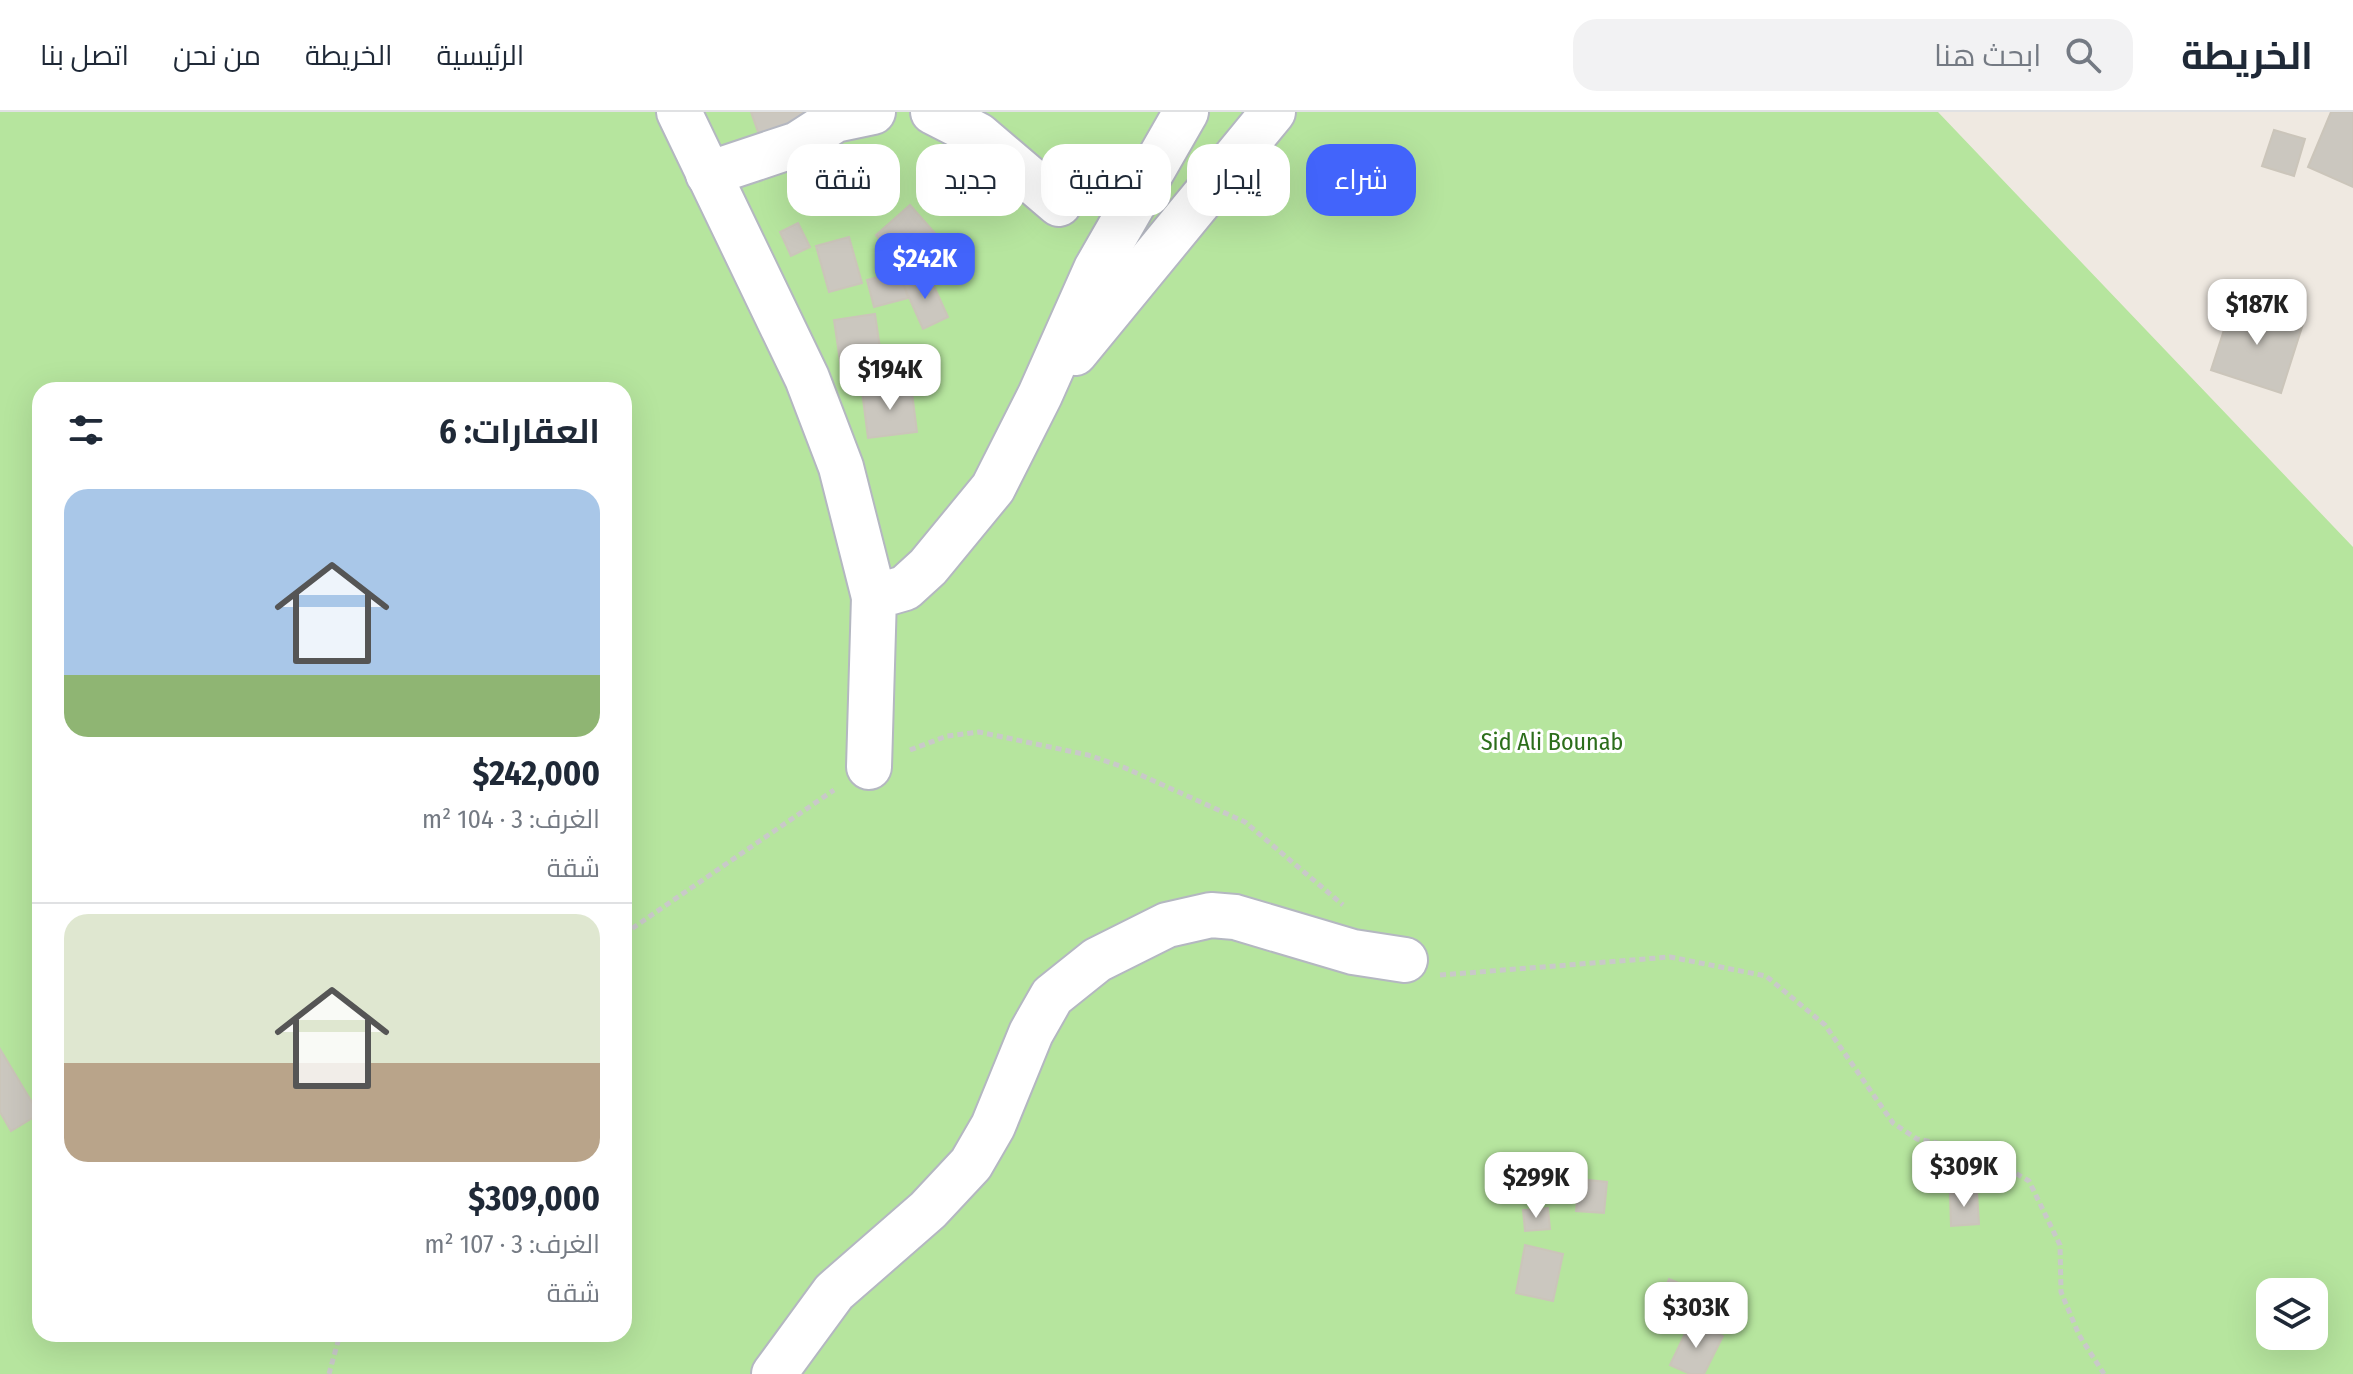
<!DOCTYPE html>
<html lang="ar">
<meta charset="utf-8">
<style>
:root{--surface:#fff;--page:#f2f2f3;--text:#1f2937;--muted:#747a83;--line:#e0e1e3;--accent:#4264fb}
body{margin:0;font-family:"Fira Sans Condensed",Cairo,sans-serif;background:var(--page);color:var(--text);direction:rtl;height:100vh;display:flex;flex-direction:column;font-size:30px;white-space:nowrap}
*{box-sizing:border-box;margin:0}
p{font-size:26px;color:var(--muted)}
.icon{flex:none;width:44px;height:44px;fill:none;stroke:currentColor;stroke-width:2;stroke-linecap:round;stroke-linejoin:round}
.map{position:relative;flex:1;overflow:hidden;direction:ltr}
.side{position:absolute;left:32px;top:270px;width:600px;height:960px;display:flex;flex-direction:column;background:var(--surface);border-radius:24px;box-shadow:0 8px 32px #0002;direction:rtl}
.side>*{flex:none}
.hud{position:absolute;left:656px;top:32px;width:760px;height:72px;direction:rtl;display:flex;gap:16px}
.controls{position:absolute;left:2256px;top:1166px;display:grid;gap:16px}
.controls a{display:grid;place-items:center;width:72px;height:72px;border-radius:16px;background:var(--surface);box-shadow:0 8px 32px #0002;font-size:40px}
.price{position:absolute;translate:-50% -68px;padding:0 18px;border-radius:16px;background:#fff;color:#222;font-size:26px;line-height:52px;filter:drop-shadow(0 2px 4px #0008)}
.price::after{content:'';position:absolute;left:50%;top:48px;width:24px;height:18px;margin-left:-12px;background:inherit;clip-path:polygon(0 0,100% 0,50% 100%)}
.price.selected{background:var(--accent);color:#fff}
ul{padding:0;list-style:none}
li{display:grid;align-content:center;gap:16px;height:424px;padding:0 32px}
li+li{border-top:2px solid var(--line)}
li span{display:grid;place-items:center;height:248px;border-radius:24px;color:#555}
li>.icon{margin-inline-start:auto}
span .icon{width:144px;height:144px;fill:#fffc;stroke-width:1}
li b{font-size:34px}
h2{display:flex;justify-content:space-between;align-items:center;height:96px;padding:0 32px;font-size:34px}
.tag{padding:0 28px;border-radius:24px;background:var(--surface);box-shadow:0 8px 32px #0002;font-size:28px;line-height:72px}
.tag.selected{background:var(--accent);color:#fff}
header{display:flex;align-items:center;gap:48px;box-sizing:border-box;height:112px;padding:0 40px;background:var(--surface);border-bottom:2px solid var(--line)}
header strong{font-size:38px}
nav{display:flex;gap:44px;margin-inline-start:auto;font-size:28px}
.search{width:560px;height:72px;background:var(--page);display:flex;align-items:center;gap:20px;box-sizing:border-box;padding:0 28px;border-radius:24px;color:var(--muted);font-size:30px}
.map>svg:first-child{display:block}
.green{fill:#b6e59e;fill-rule:evenodd}
.building{fill:#cbc7bf;stroke:#cbc5ba;stroke-width:2}
.lines{fill:none;stroke-linecap:round;stroke-linejoin:round}
.minor-casing{stroke:#b4b7c1;stroke-width:48}
.path{stroke:#c9c9c9;stroke-width:5;stroke-dasharray:6 4;stroke-linecap:butt}
.minor{stroke:#fff;stroke-width:44}
.labels{text-anchor:middle;stroke-width:6;stroke-linejoin:round;paint-order:stroke}
.park-label{font-size:24px;fill:#2c6e1b;stroke:#fff}
</style>
<header>
<strong>الخريطة</strong>
<div class="search"><svg class="icon" aria-label="search" viewBox="0 0 24 24"><circle cx="10" cy="10" r="6"/><path d="M15 15l6 6"/></svg>ابحث هنا</div>
<nav><a>الرئيسية</a><a>الخريطة</a><a>من نحن</a><a>اتصل بنا</a></nav>
</header>
<div class="map">
<svg width="2353" height="1262" viewBox="0 0 2353 1262">
<rect width="100%" height="100%" fill="#efe9e1"/>
<path class="green" d="M0,0H1938L2353,435V1262H0ZM40,278H624V1222H40ZM2270,1180H2314V1224H2270Z"/>
<g class="building">
<polygon points="751,0 805,0 811,18 763,34"/>
<polygon points="2331,0 2353,0 2353,75 2308,55"/>
<polygon points="2274,18 2305,27 2294,64 2262,54"/>
<polygon points="910,93 947,135 912,165 876,123"/>
<polygon points="798,111 810,135 791,144 780,120"/>
<polygon points="849,125 862,171 829,180 816,134"/>
<polygon points="901,159 908,186 874,195 867,168"/>
<polygon points="928,161 948,205 923,217 903,172"/>
<polygon points="2233,190 2303,212 2281,281 2211,258"/>
<polygon points="875,202 882,250 841,256 834,208"/>
<polygon points="911,273 917,320 868,326 862,279"/>
<polygon points="0,937 39,1002 11,1019 0,1000"/>
<polygon points="1579,1067 1607,1070 1604,1101 1576,1099"/>
<polygon points="1977,1080 1979,1112 1951,1114 1950,1082"/>
<polygon points="1548,1096 1550,1117 1525,1119 1523,1098"/>
<polygon points="1525,1133 1563,1142 1553,1189 1516,1181"/>
<polygon points="1669,1167 1686,1174 1676,1198 1659,1191"/>
<polygon points="1691,1209 1723,1224 1704,1262 1690,1262 1670,1253"/>
</g>
<g class="lines">
<g class="minor-casing">
<g id="minor">
<polyline points="679,0 807,266 841,355 874,485"/>
<polyline points="933,0 978,23 1059,92"/>
<polyline points="708,62 798,32 835,8 873,0"/>
<polyline points="1075,241 1273,0"/>
<polyline points="869,655 874,485 905,476 928,455 993,376 1040,283 1096,157 1186,0"/>
<polyline points="774,1262 834,1180 928,1098 971,1052 993,1014 1031,921 1052,884 1097,848 1167,813 1211,803 1235,805 1353,840 1405,848"/>
</g>
</g>
<g class="path">
<polyline points="910,638 947,624 979,620 1088,643 1123,655 1245,710 1343,793"/>
<polyline points="624,822 834,678"/>
<polyline points="1440,863 1670,845 1766,864 1825,913 1893,1011 1917,1027 1978,1039 2029,1069 2060,1133 2061,1180 2079,1223 2104,1262"/>
<polyline points="329,1262 340,1222"/>
</g>
<use href="#minor" class="minor"/>
</g>
<g class="labels">
<g class="park-label">
<text x="1552" y="638">Sid Ali Bounab</text>
</g>
</g>
</svg>
<div class="controls">
<a><svg class="icon" aria-label="layers" viewBox="0 0 24 24"><path d="M12 4l9 5-9 5-9-5zM3 14l9 5 9-5"/></svg></a>
</div>
<b class="price selected" style="left:925px;top:189px">$242K</b>
<b class="price" style="left:2257px;top:235px">$187K</b>
<b class="price" style="left:890px;top:300px">$194K</b>
<b class="price" style="left:1964px;top:1097px">$309K</b>
<b class="price" style="left:1536px;top:1108px">$299K</b>
<b class="price" style="left:1696px;top:1238px">$303K</b>
<div class="hud">
<a class="tag selected">شراء</a>
<a class="tag">إيجار</a>
<a class="tag">تصفية</a>
<a class="tag">جديد</a>
<a class="tag">شقة</a>
</div>
<section class="side">
<h2>العقارات: 6<svg class="icon" aria-label="filters" viewBox="0 0 24 24"><path d="M4 7h16M4 17h16"/><circle cx="9" cy="7" r="2"/><circle cx="15" cy="17" r="2"/></svg></h2>
<ul>
<li><span style="background:linear-gradient(#a9c7e8 75%,#8fb573 0)"><svg class="icon" aria-label="home" viewBox="0 0 24 24"><path d="M3 11l9-7 9 7M6 9v11h12V9"/></svg></span><div><b>$242,000</b><p>الغرف: 3 · 104 m²</p><p>شقة</p></div></li>
<li><span style="background:linear-gradient(#dfe7d0 60%,#b9a48a 0)"><svg class="icon" aria-label="home" viewBox="0 0 24 24"><path d="M3 11l9-7 9 7M6 9v11h12V9"/></svg></span><div><b>$309,000</b><p>الغرف: 3 · 107 m²</p><p>شقة</p></div></li>
</ul>
</section>
</div>
